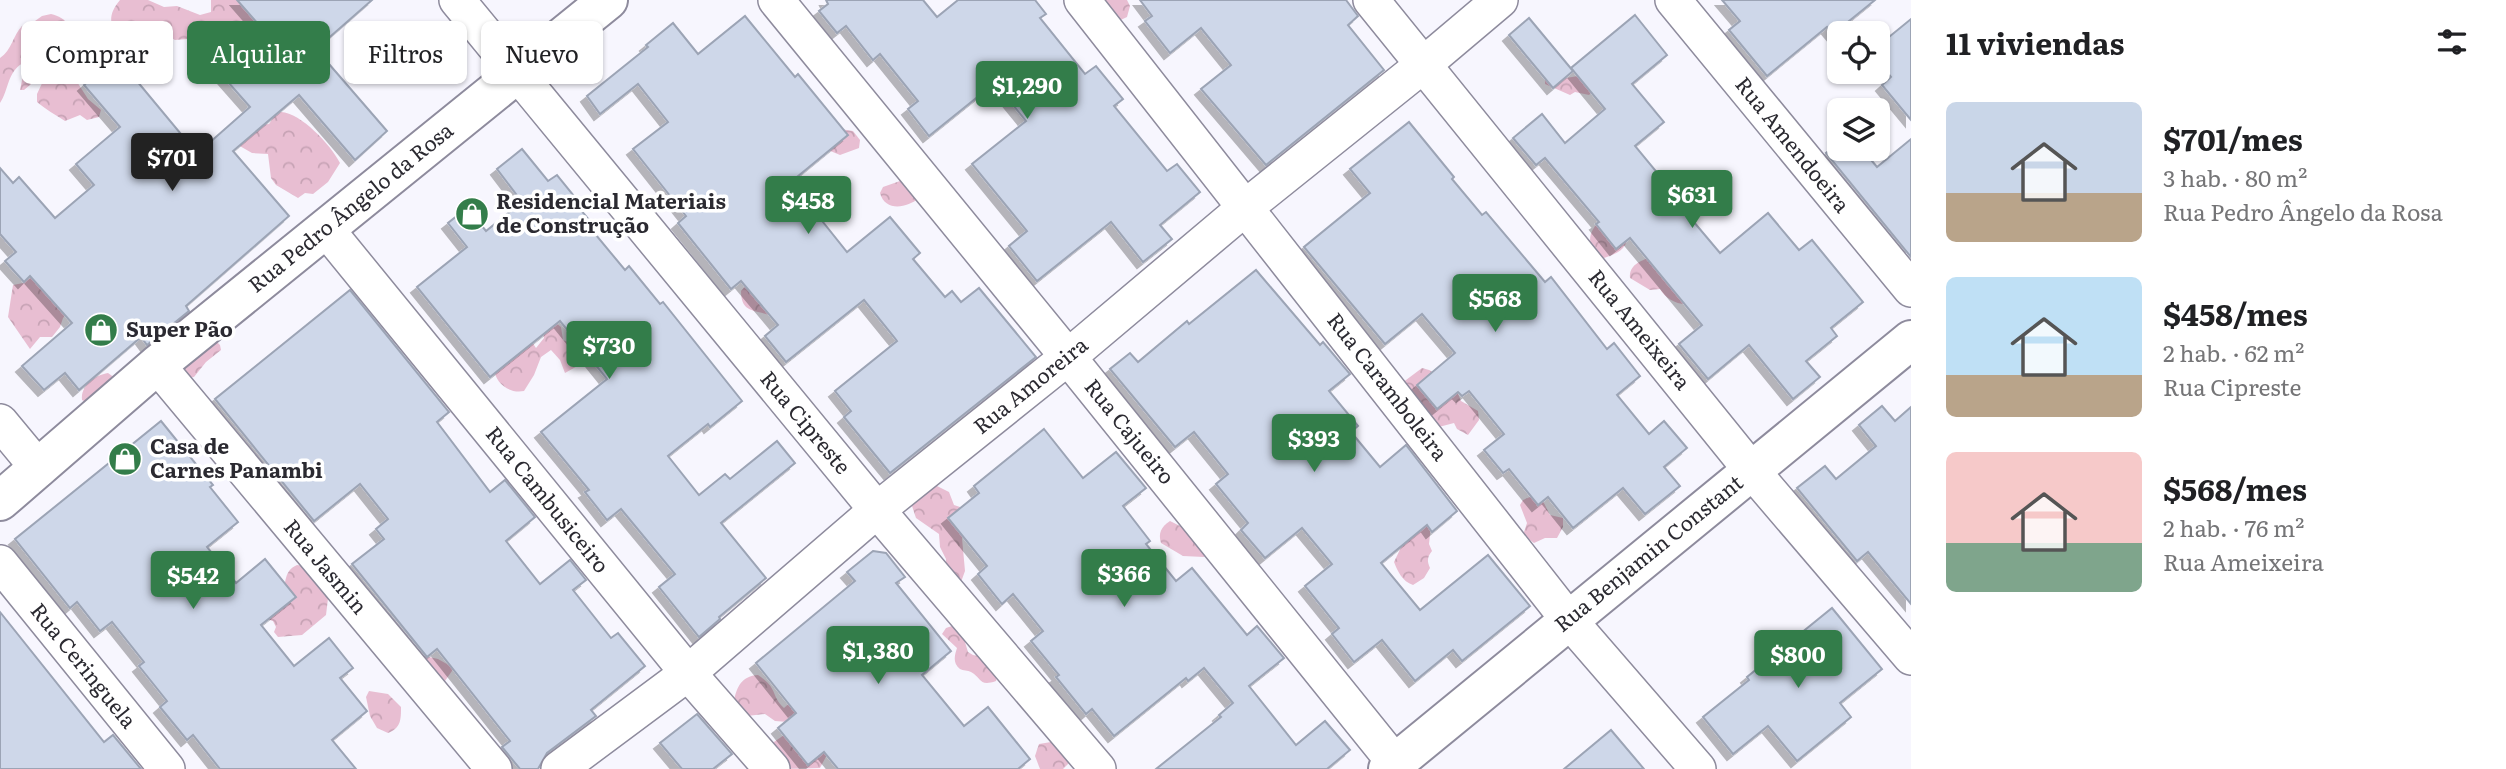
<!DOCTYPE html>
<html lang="es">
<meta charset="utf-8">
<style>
:root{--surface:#fff;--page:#f6f6f6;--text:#202124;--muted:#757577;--accent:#337d4a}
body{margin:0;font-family:Literata,serif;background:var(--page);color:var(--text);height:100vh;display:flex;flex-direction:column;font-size:26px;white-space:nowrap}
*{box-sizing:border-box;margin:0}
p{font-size:23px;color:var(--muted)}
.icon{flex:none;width:38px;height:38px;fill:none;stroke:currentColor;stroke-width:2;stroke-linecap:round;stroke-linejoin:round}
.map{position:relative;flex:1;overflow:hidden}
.sheet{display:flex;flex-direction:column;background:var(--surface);width:595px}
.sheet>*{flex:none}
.guide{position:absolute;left:21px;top:21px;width:665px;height:63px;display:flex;gap:14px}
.tools{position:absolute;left:1827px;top:21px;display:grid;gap:14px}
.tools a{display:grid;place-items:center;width:63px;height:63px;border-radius:10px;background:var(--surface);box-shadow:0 2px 5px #0004;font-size:35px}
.price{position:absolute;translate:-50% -60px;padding:0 16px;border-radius:7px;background:var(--accent);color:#fff;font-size:23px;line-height:46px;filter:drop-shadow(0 2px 4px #0008)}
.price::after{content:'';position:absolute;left:50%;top:42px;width:21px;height:16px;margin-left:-10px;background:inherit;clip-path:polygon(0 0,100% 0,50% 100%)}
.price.on{background:#222;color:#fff}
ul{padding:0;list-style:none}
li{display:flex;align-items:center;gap:21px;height:175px;padding:0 35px}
li span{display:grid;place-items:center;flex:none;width:196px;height:140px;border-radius:10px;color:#555}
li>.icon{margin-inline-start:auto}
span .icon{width:84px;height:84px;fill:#fffc;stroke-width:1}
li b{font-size:30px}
h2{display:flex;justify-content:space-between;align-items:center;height:84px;padding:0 35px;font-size:30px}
.pill{padding:0 24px;border-radius:10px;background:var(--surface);box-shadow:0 2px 5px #0004;font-size:24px;line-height:63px}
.pill.on{background:var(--accent);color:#fff}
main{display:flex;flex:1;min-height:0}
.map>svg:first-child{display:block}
.forest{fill:url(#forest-crowns)}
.building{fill:#ced7e9;stroke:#9ca4b5;stroke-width:2;filter:url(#shadow)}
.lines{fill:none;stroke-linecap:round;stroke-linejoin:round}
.street-casing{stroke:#8e8b9d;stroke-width:38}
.secondary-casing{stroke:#8e8b9d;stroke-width:42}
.street{stroke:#fff;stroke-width:35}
.secondary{stroke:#fff;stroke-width:38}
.labels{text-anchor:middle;stroke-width:7;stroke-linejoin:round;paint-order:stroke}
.street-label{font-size:21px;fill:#2b2a31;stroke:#fff}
.poi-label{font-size:21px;font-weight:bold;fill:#2b2a31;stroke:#fff;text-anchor:start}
</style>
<main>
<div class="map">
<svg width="1911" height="769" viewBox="0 0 1911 769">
<defs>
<pattern id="forest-crowns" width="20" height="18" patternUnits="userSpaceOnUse" patternTransform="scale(1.75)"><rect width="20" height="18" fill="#e8bed2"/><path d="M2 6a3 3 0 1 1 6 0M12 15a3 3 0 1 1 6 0" fill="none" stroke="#c7a3b5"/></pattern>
<filter id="shadow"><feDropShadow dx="-6" dy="6" stdDeviation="0" flood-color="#0004"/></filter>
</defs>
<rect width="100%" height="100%" fill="#f7f6fe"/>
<g class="forest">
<path d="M120,0H148L164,7L177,6L200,15L211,12V0H288L263,39L241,24L233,35L211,47H199L188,39L175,40L150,27L143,37L129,40L116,37C109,22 109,13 120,0Z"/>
<polygon points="1084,0 1127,0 1130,6 1127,17 1110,25"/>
<path d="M51,14C67,18 73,27 70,43L64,49L48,50L35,30V21L42,16Z"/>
<path d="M22,26L32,35L35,47H41L55,56L63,53L71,57L72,74L88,99L101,110L99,117L87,120L80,115L65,121C56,115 45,109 37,102V94L44,79H37L24,90H20L25,66L23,63C7,72 9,90 0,103V58C12,50 13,35 22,26Z"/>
<polygon points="1556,70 1566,78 1578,76 1593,91 1589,95 1575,92 1570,95 1545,84 1545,72"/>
<path d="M281,112C301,113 331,145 340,163L328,182L313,194L305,193L298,198L276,185L271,178L268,154L252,153L238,145L261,125L269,124L274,117Z"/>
<polygon points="834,128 853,131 860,140 859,148 840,155 828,150"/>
<path d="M900,181L912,183L919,198C907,208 885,212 880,193L883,187Z"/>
<path d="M1601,220L1629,232C1627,249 1619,253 1604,258C1586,250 1586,232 1601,220Z"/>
<path d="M1651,257L1687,304C1677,305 1665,298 1660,289L1650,290L1630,278C1629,265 1640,261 1651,257Z"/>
<polygon points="33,276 67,313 63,318 60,327 52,337 40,337 30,349 8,317 13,285 23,283"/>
<path d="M749,282L777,320C773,318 770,315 766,314C752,310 741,311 741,291Z"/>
<path d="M556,323L561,327L563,340C573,344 578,348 583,358L581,364L565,373L560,360L551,350L541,357L534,375L524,391C509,394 495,383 494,368L532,342L536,348L544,338L543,332Z"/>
<polygon points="215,340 220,345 221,350 206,362 194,377 183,379 179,362"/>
<polygon points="1422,368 1429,370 1446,380 1456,389 1461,401 1478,411 1479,420 1468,435 1457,429 1454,423 1435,428 1402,383"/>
<path d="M108,373L115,378L86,402L82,400C80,386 95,375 108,373Z"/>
<polygon points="931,483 949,492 954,505 966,509 972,530 962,538 965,571 961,582 946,565 946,559 940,547 939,534 916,518 910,500"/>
<polygon points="1530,497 1542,499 1550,515 1563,518 1563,527 1557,538 1545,538 1534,543 1523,535 1527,523 1520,505 1523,500"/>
<path d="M1170,521L1182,527L1210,546L1204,557L1183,556L1161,543C1158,533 1161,527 1170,521Z"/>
<path d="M1424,524L1431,525L1429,544L1432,551C1427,557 1427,561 1430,568L1424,578L1413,585C1402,581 1398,572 1394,562L1405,539Z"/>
<path d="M297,565L304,566L330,582L326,615L302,635L278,637L274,632L276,627L273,621L267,619C272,611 278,603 282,594C287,583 283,571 297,565Z"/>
<path d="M955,625L964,639L968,652L973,655L983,657L998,673L996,681C979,687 982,678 971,672C968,670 963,671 960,669C952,663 955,654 957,648L942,634L946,628Z"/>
<polygon points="420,655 438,659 454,668 445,681 435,689"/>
<path d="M758,675C779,689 770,695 784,708L793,700L829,751L820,768L782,769L771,744L787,733L788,722L775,721L765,714L747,716L734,701C737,686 742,676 758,675Z"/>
<path d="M369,691L388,694L401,707C401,719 401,728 388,733L377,728L370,716L366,697Z"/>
<polygon points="1057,741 1071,752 1069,763 1063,769 1040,769 1035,756 1039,744"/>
</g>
<g class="building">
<polygon points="237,0 372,0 316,49 387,131 355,160 299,95 233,151 289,216 186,306 189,311 147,345 141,337 79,390 65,373 44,390 22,366 72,323 30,276 24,282 5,261 16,252 0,234 0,168 13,183 19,177 55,218 94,185 76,164 120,127 84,85 117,57 195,151 198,148 200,151 250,107 213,65 259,25"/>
<polygon points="826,0 923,0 937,17 958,0 1035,0 1046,14 1040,18 1085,74 1096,66 1123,99 1114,106 1167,171 1177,164 1200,192 1160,225 1172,239 1143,262 1111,222 1037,281 1009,246 1027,231 972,164 1026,121 995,83 929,136 908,109 918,101 880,54 873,60 846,26 837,33 819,11 828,4"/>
<polygon points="1140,0 1346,0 1358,16 1348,25 1384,70 1266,165 1201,89 1231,65 1201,28 1170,53 1145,21 1152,16"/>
<polygon points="1722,0 1875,0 1833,34 1827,27 1767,76 1729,30 1740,21"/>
<polygon points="1635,15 1667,55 1632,84 1664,122 1635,146 1669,187 1666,189 1720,253 1768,213 1799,250 1812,240 1863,302 1831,328 1837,336 1806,361 1820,377 1793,399 1749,345 1708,379 1679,344 1702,325 1630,238 1616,249 1596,224 1599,222 1545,158 1536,165 1513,138 1542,114 1565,143 1605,109 1571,68"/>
<polygon points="745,16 795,77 798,74 848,135 791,182 847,252 890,217 920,253 913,259 945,297 952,291 961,302 979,288 1036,357 890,473 844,417 851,411 835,391 897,341 894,337 864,300 786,362 765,336 778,325 741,281 731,289 678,223 686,216 633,149 668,122 638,84 600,114 587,96 648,47 646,45 673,23 698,54"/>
<polygon points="1529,18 1573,71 1553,88 1509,35"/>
<polygon points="1911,19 1911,120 1882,85 1891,77 1878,61 1878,46"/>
<polygon points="1409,122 1454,177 1452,179 1482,215 1486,212 1545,282 1551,277 1607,349 1614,343 1640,376 1617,395 1649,434 1664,421 1687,448 1664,467 1680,486 1645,514 1623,488 1573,528 1548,497 1538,505 1509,469 1503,473 1484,450 1504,434 1469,391 1462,396 1458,392 1437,409 1417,385 1455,353 1422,314 1385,344 1304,247 1370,193 1350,169"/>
<polygon points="1911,139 1911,257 1826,153 1839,143 1839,149 1862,149 1877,167"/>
<polygon points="522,149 548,181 557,175 574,196 571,198 594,226 591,229 625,270 629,266 660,304 663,302 742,401 710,427 708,424 668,456 699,495 725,474 730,479 777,441 795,463 721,523 766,578 719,617 720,619 699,637 659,587 675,574 621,509 607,520 585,492 589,490 541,432 607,379 560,321 490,377 417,287 467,247 448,223 467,208 486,231 522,202 497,169"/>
<polygon points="1256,270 1320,345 1323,342 1350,374 1329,391 1358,426 1351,432 1380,467 1406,445 1457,511 1432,532 1427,525 1381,563 1420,610 1488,555 1530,606 1462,661 1453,650 1415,681 1382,640 1354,662 1332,634 1339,628 1305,586 1332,564 1302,528 1265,558 1241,530 1248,523 1216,484 1228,474 1194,432 1175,447 1110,369 1130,353 1138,362 1187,321 1189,324"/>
<polygon points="350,290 449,412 437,422 490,492 505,480 535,517 506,541 540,584 570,560 586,580 573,590 611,638 618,633 645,666 591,710 596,716 547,753 538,769 520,769 502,747 510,741 437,649 427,657 352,564 384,539 376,529 388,519 360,484 314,521 215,399"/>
<polygon points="1882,406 1895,421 1911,407 1911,604 1868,552 1857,561 1797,488 1825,466 1836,479 1876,446 1859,425"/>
<polygon points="161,421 213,485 210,487 238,522 207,547 236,583 265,559 296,597 261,625 294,666 329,638 353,668 340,678 367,711 332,740 356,769 220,769 193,735 187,740 160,707 167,701 139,666 144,662 112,622 100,631 77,602 70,608 15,539"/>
<polygon points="1044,429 1083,478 1116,452 1146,488 1123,506 1150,541 1146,544 1176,581 1192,568 1247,635 1257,626 1284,658 1249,686 1296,745 1325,721 1350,750 1327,769 1156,769 1221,717 1219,715 1233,703 1204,668 1188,681 1186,678 1114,736 1092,709 1086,714 1056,677 1059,675 1031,641 1043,631 1013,594 1002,604 978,574 987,566 948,518 979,493 974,486"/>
<polygon points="873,551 886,553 905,577 896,583 951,651 922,675 964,726 988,707 1030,759 1018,769 838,769 824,752 808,765 778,728 796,713 756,663 855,581 847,572"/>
<polygon points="1832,608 1882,669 1840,703 1851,717 1797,761 1768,726 1733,754 1703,717 1749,680 1747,677"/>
<polygon points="0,612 104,742 113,735 141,769 0,769"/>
<polygon points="697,714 732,754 713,769 682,769 660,743"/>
<polygon points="1611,730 1644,769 1564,769"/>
</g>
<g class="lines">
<g class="street-casing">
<g id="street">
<polyline points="457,0 877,510 1098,769"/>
<polyline points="776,0 1068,357 1400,769"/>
<polyline points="1082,0 1568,619 1698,769"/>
<polyline points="1371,0 1752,471 1911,657"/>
<polyline points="1673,0 1911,289"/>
<polyline points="326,229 688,673 772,769"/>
<polyline points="157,365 494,769"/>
<polyline points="0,422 39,469"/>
<polyline points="0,563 167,769"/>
<polyline points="559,769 688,673 877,510 1068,357 1246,207 1423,65 1500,0"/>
</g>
</g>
<g class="secondary-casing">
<g id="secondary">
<polyline points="0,501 157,365 608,0"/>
<polyline points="1388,769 1911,340"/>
</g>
</g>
<use href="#street" class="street"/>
<use href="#secondary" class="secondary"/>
</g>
<defs>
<g id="shop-disc" transform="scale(1.75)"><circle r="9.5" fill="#337d4a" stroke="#fff"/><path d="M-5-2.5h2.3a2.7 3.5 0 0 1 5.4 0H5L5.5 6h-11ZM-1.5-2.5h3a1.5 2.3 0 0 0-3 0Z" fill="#fff"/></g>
</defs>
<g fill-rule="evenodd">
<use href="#shop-disc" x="472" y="214"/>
<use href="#shop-disc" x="101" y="330"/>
<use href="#shop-disc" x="125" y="459"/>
</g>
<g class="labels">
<g class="street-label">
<text transform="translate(1792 145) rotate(51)" y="7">Rua Amendoeira</text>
<text transform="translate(351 208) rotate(-39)" y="7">Rua Pedro Ângelo da Rosa</text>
<text transform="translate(1639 330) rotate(51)" y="7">Rua Ameixeira</text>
<text transform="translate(1031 386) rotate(-39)" y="7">Rua Amoreira</text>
<text transform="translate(1387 387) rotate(52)" y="7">Rua Caramboleira</text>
<text transform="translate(805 423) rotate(50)" y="7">Rua Cipreste</text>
<text transform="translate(1129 432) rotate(51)" y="7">Rua Cajueiro</text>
<text transform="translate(547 500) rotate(51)" y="7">Rua Cambusiceiro</text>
<text transform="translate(1649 554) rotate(-39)" y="7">Rua Benjamin Constant</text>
<text transform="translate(325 567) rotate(50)" y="7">Rua Jasmin</text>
<text transform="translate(83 666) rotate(51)" y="7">Rua Ceringuela</text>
</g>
<g class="poi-label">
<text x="496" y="209">Residencial Materiais<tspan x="496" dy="24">de Construção</tspan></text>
<text x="126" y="337">Super Pão</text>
<text x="150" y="454">Casa de<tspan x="150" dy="24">Carnes Panambi</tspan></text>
</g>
</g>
</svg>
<div class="tools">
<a><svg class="icon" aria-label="locate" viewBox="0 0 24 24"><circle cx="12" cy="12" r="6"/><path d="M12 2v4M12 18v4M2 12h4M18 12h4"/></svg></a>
<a><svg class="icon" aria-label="layers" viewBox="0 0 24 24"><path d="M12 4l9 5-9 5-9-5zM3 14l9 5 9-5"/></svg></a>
</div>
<b class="price" style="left:1027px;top:121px">$1,290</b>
<b class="price on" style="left:172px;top:193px">$701</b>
<b class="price" style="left:1692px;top:230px">$631</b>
<b class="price" style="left:808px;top:236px">$458</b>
<b class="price" style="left:1495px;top:334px">$568</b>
<b class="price" style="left:609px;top:381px">$730</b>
<b class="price" style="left:1314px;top:474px">$393</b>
<b class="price" style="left:1124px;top:609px">$366</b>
<b class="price" style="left:193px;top:611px">$542</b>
<b class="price" style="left:878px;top:686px">$1,380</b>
<b class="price" style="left:1798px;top:690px">$800</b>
<div class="guide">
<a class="pill">Comprar</a>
<a class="pill on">Alquilar</a>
<a class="pill">Filtros</a>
<a class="pill">Nuevo</a>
</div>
</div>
<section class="sheet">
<h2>11 viviendas<svg class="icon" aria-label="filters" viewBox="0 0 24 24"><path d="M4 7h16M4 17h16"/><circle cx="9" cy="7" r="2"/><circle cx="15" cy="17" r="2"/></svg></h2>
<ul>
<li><span style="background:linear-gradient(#c9d6e8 65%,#b9a48a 0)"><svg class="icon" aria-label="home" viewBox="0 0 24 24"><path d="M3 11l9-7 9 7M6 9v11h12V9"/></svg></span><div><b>$701/mes</b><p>3 hab. · 80 m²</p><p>Rua Pedro Ângelo da Rosa</p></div></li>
<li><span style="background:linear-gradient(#bfe0f5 70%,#b9a48a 0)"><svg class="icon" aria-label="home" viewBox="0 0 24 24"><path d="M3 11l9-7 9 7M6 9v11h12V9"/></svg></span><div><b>$458/mes</b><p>2 hab. · 62 m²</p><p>Rua Cipreste</p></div></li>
<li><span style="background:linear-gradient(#f6c9c9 65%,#7fa58c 0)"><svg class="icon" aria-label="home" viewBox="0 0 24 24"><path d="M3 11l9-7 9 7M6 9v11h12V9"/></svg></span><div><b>$568/mes</b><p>2 hab. · 76 m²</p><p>Rua Ameixeira</p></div></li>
</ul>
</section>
</main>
